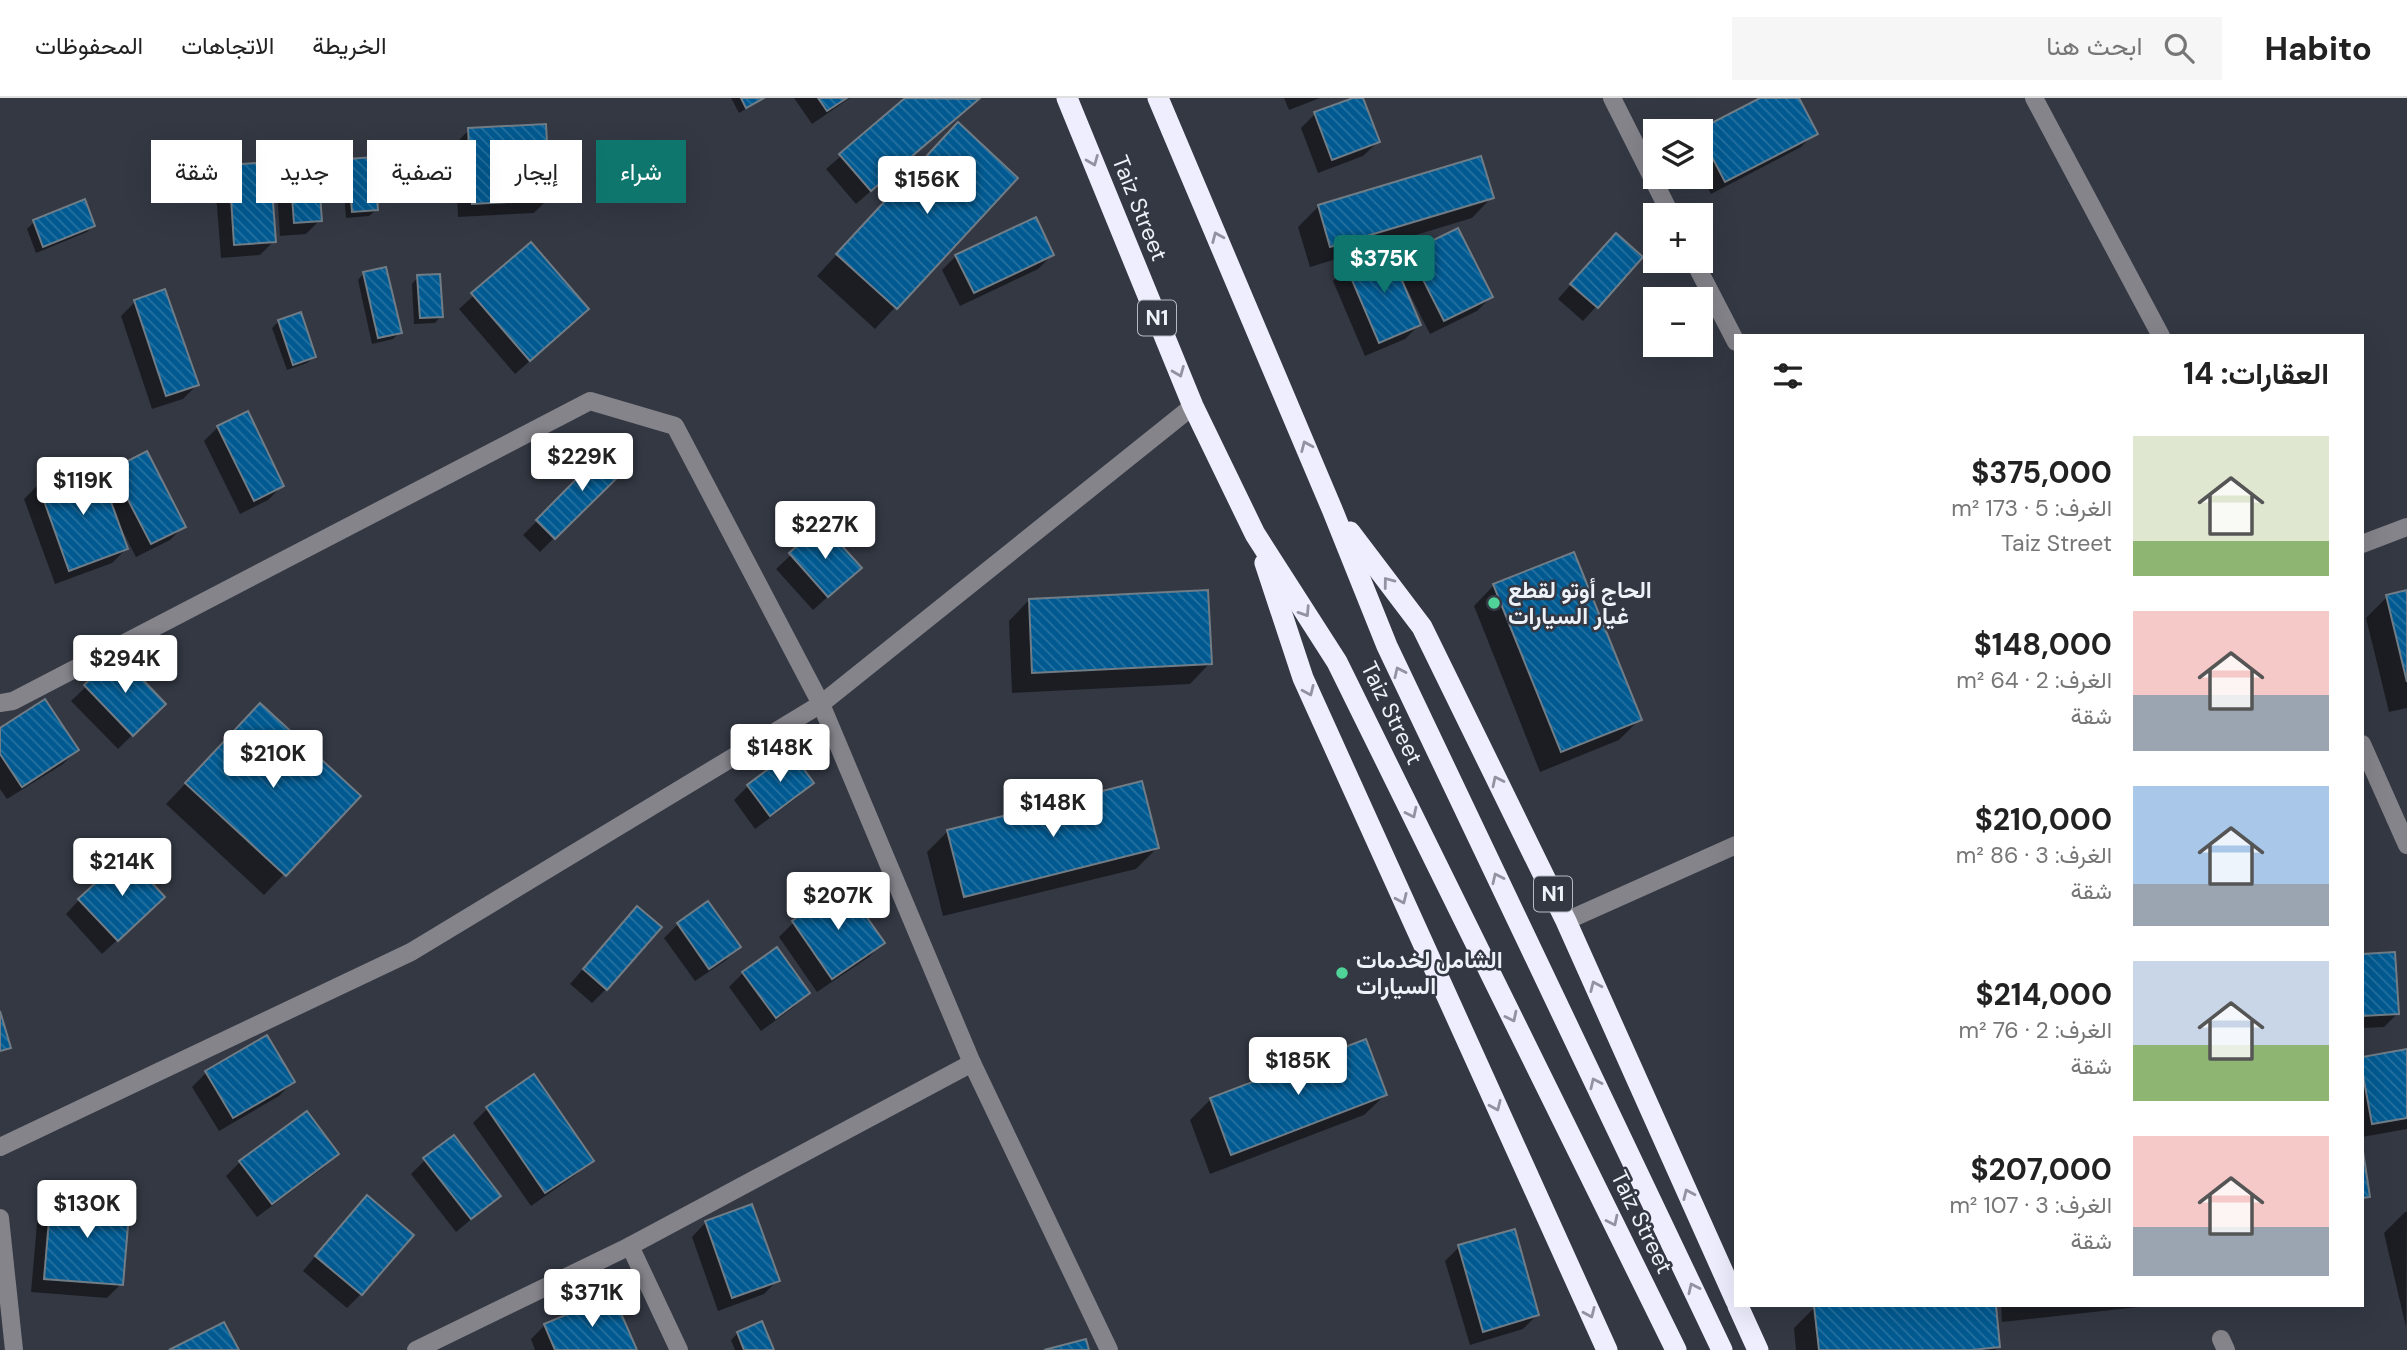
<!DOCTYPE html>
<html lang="ar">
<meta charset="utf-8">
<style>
:root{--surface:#fff;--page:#f6f6f6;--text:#222;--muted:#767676;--line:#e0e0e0;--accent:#0f766e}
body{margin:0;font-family:"DM Sans",Vazirmatn,sans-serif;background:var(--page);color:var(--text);direction:rtl;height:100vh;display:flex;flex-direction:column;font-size:26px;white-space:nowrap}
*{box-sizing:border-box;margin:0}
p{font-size:23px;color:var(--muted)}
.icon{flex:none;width:38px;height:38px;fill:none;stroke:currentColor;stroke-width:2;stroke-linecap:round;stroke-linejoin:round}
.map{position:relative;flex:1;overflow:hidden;direction:ltr}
.panel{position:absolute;left:1734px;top:236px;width:630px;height:973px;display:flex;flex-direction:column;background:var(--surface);border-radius:0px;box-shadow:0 7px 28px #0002;direction:rtl}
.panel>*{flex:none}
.top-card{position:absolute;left:21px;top:42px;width:665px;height:63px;direction:rtl;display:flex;gap:14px}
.controls{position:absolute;left:1643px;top:21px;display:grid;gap:14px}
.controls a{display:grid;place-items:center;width:70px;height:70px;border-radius:0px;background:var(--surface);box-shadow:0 7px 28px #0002;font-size:35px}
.price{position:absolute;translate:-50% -60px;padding:0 16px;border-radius:7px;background:#fff;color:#222;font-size:23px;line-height:46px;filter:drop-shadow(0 2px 4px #0008)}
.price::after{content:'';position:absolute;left:50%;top:42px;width:21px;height:16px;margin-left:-10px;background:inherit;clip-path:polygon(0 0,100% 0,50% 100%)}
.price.on{background:var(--accent);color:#fff}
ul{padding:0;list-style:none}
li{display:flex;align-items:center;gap:21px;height:175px;padding:0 35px}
li span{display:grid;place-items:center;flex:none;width:196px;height:140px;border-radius:0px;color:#555}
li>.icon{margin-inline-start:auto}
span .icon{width:84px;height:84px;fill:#fffc;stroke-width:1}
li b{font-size:30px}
h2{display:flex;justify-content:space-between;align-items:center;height:84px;padding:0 35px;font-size:30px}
.pill{padding:0 24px;border-radius:0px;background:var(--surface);box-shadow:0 7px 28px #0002;font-size:24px;line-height:63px}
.pill.on{background:var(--accent);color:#fff}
header{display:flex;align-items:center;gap:42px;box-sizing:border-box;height:98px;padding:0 35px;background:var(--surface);border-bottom:2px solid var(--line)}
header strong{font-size:33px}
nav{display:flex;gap:38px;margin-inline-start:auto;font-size:24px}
.search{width:490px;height:63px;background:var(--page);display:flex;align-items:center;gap:18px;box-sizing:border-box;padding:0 24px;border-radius:0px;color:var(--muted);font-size:26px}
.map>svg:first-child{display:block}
.shadow{fill:#0007}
.building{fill:url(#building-back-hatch);stroke:#707c86;stroke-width:2}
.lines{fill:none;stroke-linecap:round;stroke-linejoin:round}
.minor{stroke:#85848b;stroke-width:18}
.highway{stroke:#efeefe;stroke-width:21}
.oneway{stroke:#9193a0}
.poi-dot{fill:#50d398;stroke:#333843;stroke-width:2.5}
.labels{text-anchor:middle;stroke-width:5;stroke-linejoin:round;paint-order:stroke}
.shield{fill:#333843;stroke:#b5bac2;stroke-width:2}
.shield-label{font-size:21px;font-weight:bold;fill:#edf1f8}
.street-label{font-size:23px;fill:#edf1f8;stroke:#333843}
.poi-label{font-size:23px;font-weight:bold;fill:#edf1f8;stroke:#333843;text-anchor:start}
</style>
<header>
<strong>Habito</strong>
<div class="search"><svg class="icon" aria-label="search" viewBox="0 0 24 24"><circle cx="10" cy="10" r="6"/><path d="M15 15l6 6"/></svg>ابحث هنا</div>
<nav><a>الخريطة</a><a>الاتجاهات</a><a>المحفوظات</a></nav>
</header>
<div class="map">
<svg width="2407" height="1252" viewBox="0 0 2407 1252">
<defs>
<pattern id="building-back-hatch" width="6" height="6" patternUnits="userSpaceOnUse" patternTransform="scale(1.75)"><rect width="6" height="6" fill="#005a91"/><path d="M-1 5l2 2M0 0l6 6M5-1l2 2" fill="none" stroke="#2672a1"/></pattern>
</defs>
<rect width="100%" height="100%" fill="#333843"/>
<g class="shadow">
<polygon points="731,0 765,0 739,15"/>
<polygon points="794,0 850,0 812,26"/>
<polygon points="908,0 977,1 856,106 826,71"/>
<polygon points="1284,0 1320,0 1289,12"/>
<polygon points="1358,0 1361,0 1378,44 1363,58 1318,75 1301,30 1315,16"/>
<polygon points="1764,0 1797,0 1815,35 1801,49 1711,96 1701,78 1700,33"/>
<polygon points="469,32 548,101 534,115 458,119 455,46"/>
<polygon points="289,47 320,122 306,136 280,138 275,62"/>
<polygon points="937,47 1015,80 875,231 817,178"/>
<polygon points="349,63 376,112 369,118 346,120 342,69"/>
<polygon points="230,69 274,143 260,157 221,160 215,83"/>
<polygon points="1492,99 1472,120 1310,169 1298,129 1319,108"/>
<polygon points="84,104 93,128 87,134 36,155 27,131 34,124"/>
<polygon points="530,146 573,225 515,276 459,211"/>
<polygon points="1602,151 1641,159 1583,223 1558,201"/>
<polygon points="1410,155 1491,199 1477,213 1430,236 1403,183 1400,184 1419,227 1405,241 1365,258 1333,183 1347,169 1395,171"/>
<polygon points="1052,157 1038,171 960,208 942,172 956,158"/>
<polygon points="364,175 400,234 393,241 372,246 358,182"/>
<polygon points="418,179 441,218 435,225 414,226 412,186"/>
<polygon points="135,204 197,287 183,301 152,311 121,218"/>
<polygon points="279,223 314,259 307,265 287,272 272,230"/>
<polygon points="218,329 282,388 268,402 240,416 204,343"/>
<polygon points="607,353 624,370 540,454 523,437"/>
<polygon points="113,372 184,428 170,442 136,459 121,430 119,431 126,451 112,465 55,486 24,401 38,387 102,383"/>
<polygon points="822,428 845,483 813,512 776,471"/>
<polygon points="1494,487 1640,621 1619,642 1540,674 1474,508"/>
<polygon points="2407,494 2407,610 2389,614 2366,520 2387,499"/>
<polygon points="1029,502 1210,565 1190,586 1012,595 1009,523"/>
<polygon points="118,558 164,606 118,651 71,603"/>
<polygon points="240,628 359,698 264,797 166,706"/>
<polygon points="0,632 77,652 63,666 7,701 0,691"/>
<polygon points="812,685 798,699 755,731 734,702 748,688"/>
<polygon points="948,733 1157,750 1136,771 943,818 927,754"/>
<polygon points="844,789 883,845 869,859 817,894 779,839 793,825"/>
<polygon points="79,802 149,813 102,856 66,816"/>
<polygon points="624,824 606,891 592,905 570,886"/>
<polygon points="678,826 739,849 725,863 695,883 664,840"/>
<polygon points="2362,858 2398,915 2384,929 2362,930"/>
<polygon points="743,875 808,895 794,909 761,933 729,889"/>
<polygon points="1365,943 1385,997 1364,1017 1210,1076 1190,1022 1210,1002"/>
<polygon points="2407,953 2407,1031 2362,1039 2362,961"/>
<polygon points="206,975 293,984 279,998 219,1033 192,989"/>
<polygon points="487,1011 591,1062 577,1076 531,1108 473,1025"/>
<polygon points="337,1056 323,1070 257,1119 226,1078 240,1064"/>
<polygon points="425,1062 499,1098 456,1134 411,1076"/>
<polygon points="52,1100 121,1186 107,1200 31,1194 38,1114"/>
<polygon points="353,1113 361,1196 347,1210 303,1173"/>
<polygon points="2405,1114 2407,1114 2406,1229 2384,1135"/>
<polygon points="706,1124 778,1182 764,1196 718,1213 692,1139"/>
<polygon points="1459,1149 1537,1217 1523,1231 1470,1247 1445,1163"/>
<polygon points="1827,1208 1994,1208 1999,1248 1995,1252 1796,1252 1794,1230 1815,1209"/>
<polygon points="2001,1208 2148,1208 2002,1224"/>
<polygon points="545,1227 635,1252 535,1252 531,1241"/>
<polygon points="738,1235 773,1252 735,1252 731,1242"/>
</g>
<g class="building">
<polygon points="741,0 764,0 746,10"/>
<polygon points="818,0 847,0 827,13"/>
<polygon points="905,0 979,1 871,93 839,56"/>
<polygon points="1353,0 1363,0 1380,44 1332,62 1314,14"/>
<polygon points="1760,0 1799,0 1818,36 1725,84 1701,38 1701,33 1698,32"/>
<polygon points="958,24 1018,80 897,211 836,156"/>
<polygon points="546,26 550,102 472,106 468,30"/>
<polygon points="316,44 322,123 294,125 288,46"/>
<polygon points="1481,58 1494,100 1330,149 1318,107"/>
<polygon points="374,59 378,112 352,114 348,61"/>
<polygon points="270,64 276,144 234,147 229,67"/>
<polygon points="85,101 95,128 43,149 33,122"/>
<polygon points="1036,119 1054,157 974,195 955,157"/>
<polygon points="1458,130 1493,199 1444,223 1409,154"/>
<polygon points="1616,135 1643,159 1598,210 1570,186"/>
<polygon points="531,144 589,211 530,263 471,195"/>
<polygon points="1388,150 1421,227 1379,245 1346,168"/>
<polygon points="386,169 402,235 378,240 363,174"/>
<polygon points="440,176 443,219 420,220 417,177"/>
<polygon points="165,191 199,287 166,298 134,202"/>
<polygon points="301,214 316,259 293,267 278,222"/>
<polygon points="248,313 284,388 254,403 217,328"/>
<polygon points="607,350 627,370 555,441 536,422"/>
<polygon points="147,353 186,429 151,446 112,371"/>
<polygon points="97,365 128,451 69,473 38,386"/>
<polygon points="822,426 862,470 828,499 789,455"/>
<polygon points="1574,454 1642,622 1561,654 1493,486"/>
<polygon points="1208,492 1212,566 1032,575 1029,501"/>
<polygon points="2407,492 2407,584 2386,497"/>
<polygon points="118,556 166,606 133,638 84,587"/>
<polygon points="45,601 79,652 22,689 0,656 0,630"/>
<polygon points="260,605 361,698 286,778 185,685"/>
<polygon points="791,654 814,685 770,718 747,687"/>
<polygon points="1142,683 1159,750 964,799 947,732"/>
<polygon points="126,757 165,799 118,843 78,801"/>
<polygon points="844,787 885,845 832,881 792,823"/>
<polygon points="708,803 741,849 709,871 677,825"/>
<polygon points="637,808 662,829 607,892 583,871"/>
<polygon points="777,849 810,895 776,920 742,874"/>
<polygon points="2395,854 2399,916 2362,918 2362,856"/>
<polygon points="0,913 11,950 0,953"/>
<polygon points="267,937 295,984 233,1020 205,973"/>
<polygon points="1366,941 1387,997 1231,1057 1210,1000"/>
<polygon points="2407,951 2407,1020 2372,1026 2362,972 2362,959"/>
<polygon points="534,976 594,1063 545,1095 486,1009"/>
<polygon points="307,1013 339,1056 272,1106 239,1063"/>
<polygon points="454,1037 501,1098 471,1121 423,1060"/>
<polygon points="2362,1047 2370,1099 2362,1100"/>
<polygon points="367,1097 414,1137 362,1197 315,1158"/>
<polygon points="51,1098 130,1104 123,1187 44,1181"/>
<polygon points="752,1106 780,1183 732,1200 705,1123"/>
<polygon points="1515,1131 1539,1217 1483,1234 1458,1147"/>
<polygon points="613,1197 637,1252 555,1252 544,1226"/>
<polygon points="1814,1208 1996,1208 2000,1249 1972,1252 1819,1252"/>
<polygon points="762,1223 774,1252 744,1252 737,1234"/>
<polygon points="224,1224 239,1252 169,1252"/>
<polygon points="1086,1241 1089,1252 1044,1252"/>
</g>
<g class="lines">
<g class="minor">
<polyline points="1612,0 1671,117"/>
<polyline points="2034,0 2161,238"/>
<polyline points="1694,163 1736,244"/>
<polyline points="2362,446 2407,429"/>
<polyline points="0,605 13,603 590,303 675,328 821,606 972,965 1109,1252"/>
<polyline points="2362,646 2407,747"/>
<polyline points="1566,823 1736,747"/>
<polyline points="0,1049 411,854 821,606 1193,308"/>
<polyline points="0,1120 14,1252"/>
<polyline points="630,1148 679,1252"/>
<polyline points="2221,1241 2226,1252"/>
<polyline points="416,1252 630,1148 972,965"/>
</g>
<g class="highway">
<polyline points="1067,0 1193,308 1255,436 1337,564 1676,1252"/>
<polyline points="1158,0 1332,411 1387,548 1722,1252"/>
<polyline points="1350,434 1422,529 1566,823 1736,1203"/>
<polyline points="1265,465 1303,580 1607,1252"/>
<polyline points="1738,1208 1758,1252"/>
</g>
</g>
<defs><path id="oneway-chevron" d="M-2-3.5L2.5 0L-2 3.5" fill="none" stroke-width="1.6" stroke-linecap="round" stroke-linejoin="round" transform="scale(1.75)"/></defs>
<g class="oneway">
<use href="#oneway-chevron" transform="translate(1093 63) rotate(68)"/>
<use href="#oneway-chevron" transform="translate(1217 139) rotate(-113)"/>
<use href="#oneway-chevron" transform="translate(1179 274) rotate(68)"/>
<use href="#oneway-chevron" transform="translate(1306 348) rotate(-113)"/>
<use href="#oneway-chevron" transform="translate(1388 484) rotate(-127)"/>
<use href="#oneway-chevron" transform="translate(1305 514) rotate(57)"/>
<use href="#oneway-chevron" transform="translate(1399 574) rotate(-115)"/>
<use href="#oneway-chevron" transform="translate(1309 593) rotate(66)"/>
<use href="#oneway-chevron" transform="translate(1497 683) rotate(-116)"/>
<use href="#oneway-chevron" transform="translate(1412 715) rotate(64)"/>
<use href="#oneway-chevron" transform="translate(1497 780) rotate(-115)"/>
<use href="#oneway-chevron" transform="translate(1402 801) rotate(66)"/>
<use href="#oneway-chevron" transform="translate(1595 888) rotate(-114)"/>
<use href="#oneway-chevron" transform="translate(1512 919) rotate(64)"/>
<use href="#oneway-chevron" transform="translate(1595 985) rotate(-115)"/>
<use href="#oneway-chevron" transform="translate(1496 1008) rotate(66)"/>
<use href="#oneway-chevron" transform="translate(1688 1096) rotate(-114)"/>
<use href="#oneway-chevron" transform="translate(1613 1123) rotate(64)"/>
<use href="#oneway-chevron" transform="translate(1693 1190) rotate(-115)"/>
<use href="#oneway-chevron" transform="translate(1590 1215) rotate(66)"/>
</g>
<g class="poi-dot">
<circle cx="1494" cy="505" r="7"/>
<circle cx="1342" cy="875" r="7"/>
</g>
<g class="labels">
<g class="shield">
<rect x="1138" y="202.5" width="38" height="35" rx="5"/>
<rect x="1534" y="778.5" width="38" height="35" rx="5"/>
</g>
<g class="shield-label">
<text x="1157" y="227">N1</text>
<text x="1553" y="803">N1</text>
</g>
<g class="street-label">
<text transform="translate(1140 110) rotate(68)" y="8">Taiz Street</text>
<text transform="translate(1392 615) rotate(64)" y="8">Taiz Street</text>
<text transform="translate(1642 1124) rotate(64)" y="8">Taiz Street</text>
</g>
<g class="poi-label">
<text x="1508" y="500">الحاج أوتو لقطع<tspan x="1508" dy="26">غيار السيارات</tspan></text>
<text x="1356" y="870">الشامل لخدمات<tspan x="1356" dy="26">السيارات</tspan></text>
</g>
</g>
</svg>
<div class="controls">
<a><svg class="icon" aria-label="layers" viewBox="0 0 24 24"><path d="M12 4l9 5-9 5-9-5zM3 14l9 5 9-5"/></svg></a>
<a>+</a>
<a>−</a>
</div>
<b class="price" style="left:927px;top:118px">$156K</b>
<b class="price on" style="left:1384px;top:197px">$375K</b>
<b class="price" style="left:582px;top:395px">$229K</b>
<b class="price" style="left:83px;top:419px">$119K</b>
<b class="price" style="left:825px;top:463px">$227K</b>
<b class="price" style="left:125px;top:597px">$294K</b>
<b class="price" style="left:780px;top:686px">$148K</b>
<b class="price" style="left:273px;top:692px">$210K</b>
<b class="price" style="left:1053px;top:741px">$148K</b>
<b class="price" style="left:122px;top:800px">$214K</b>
<b class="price" style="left:838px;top:834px">$207K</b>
<b class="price" style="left:1298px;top:999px">$185K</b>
<b class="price" style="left:87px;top:1142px">$130K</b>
<b class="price" style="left:592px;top:1231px">$371K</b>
<div class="top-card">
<a class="pill on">شراء</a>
<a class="pill">إيجار</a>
<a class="pill">تصفية</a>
<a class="pill">جديد</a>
<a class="pill">شقة</a>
</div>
<section class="panel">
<h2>العقارات: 14<svg class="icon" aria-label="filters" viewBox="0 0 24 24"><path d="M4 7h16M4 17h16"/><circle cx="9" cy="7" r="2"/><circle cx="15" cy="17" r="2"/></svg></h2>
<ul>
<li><span style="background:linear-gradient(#dfe7d0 75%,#8fb573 0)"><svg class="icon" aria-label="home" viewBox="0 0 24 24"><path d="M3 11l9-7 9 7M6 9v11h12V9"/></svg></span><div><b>$375,000</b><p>الغرف: 5 · 173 m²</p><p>Taiz Street</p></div></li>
<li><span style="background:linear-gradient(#f6c9c9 60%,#9aa5b1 0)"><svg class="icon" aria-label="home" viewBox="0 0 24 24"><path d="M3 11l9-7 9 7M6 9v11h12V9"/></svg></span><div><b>$148,000</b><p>الغرف: 2 · 64 m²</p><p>شقة</p></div></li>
<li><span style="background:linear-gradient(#a9c7e8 70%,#9aa5b1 0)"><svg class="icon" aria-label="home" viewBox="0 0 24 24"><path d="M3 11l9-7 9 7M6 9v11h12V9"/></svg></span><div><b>$210,000</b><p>الغرف: 3 · 86 m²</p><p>شقة</p></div></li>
<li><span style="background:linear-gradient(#c9d6e8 60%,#8fb573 0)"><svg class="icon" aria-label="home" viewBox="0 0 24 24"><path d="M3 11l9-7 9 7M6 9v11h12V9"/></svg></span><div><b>$214,000</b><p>الغرف: 2 · 76 m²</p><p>شقة</p></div></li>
<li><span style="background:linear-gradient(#f6c9c9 65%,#9aa5b1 0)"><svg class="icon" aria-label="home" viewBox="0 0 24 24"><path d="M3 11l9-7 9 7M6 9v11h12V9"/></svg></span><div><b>$207,000</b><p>الغرف: 3 · 107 m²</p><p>شقة</p></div></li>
</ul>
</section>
</div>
